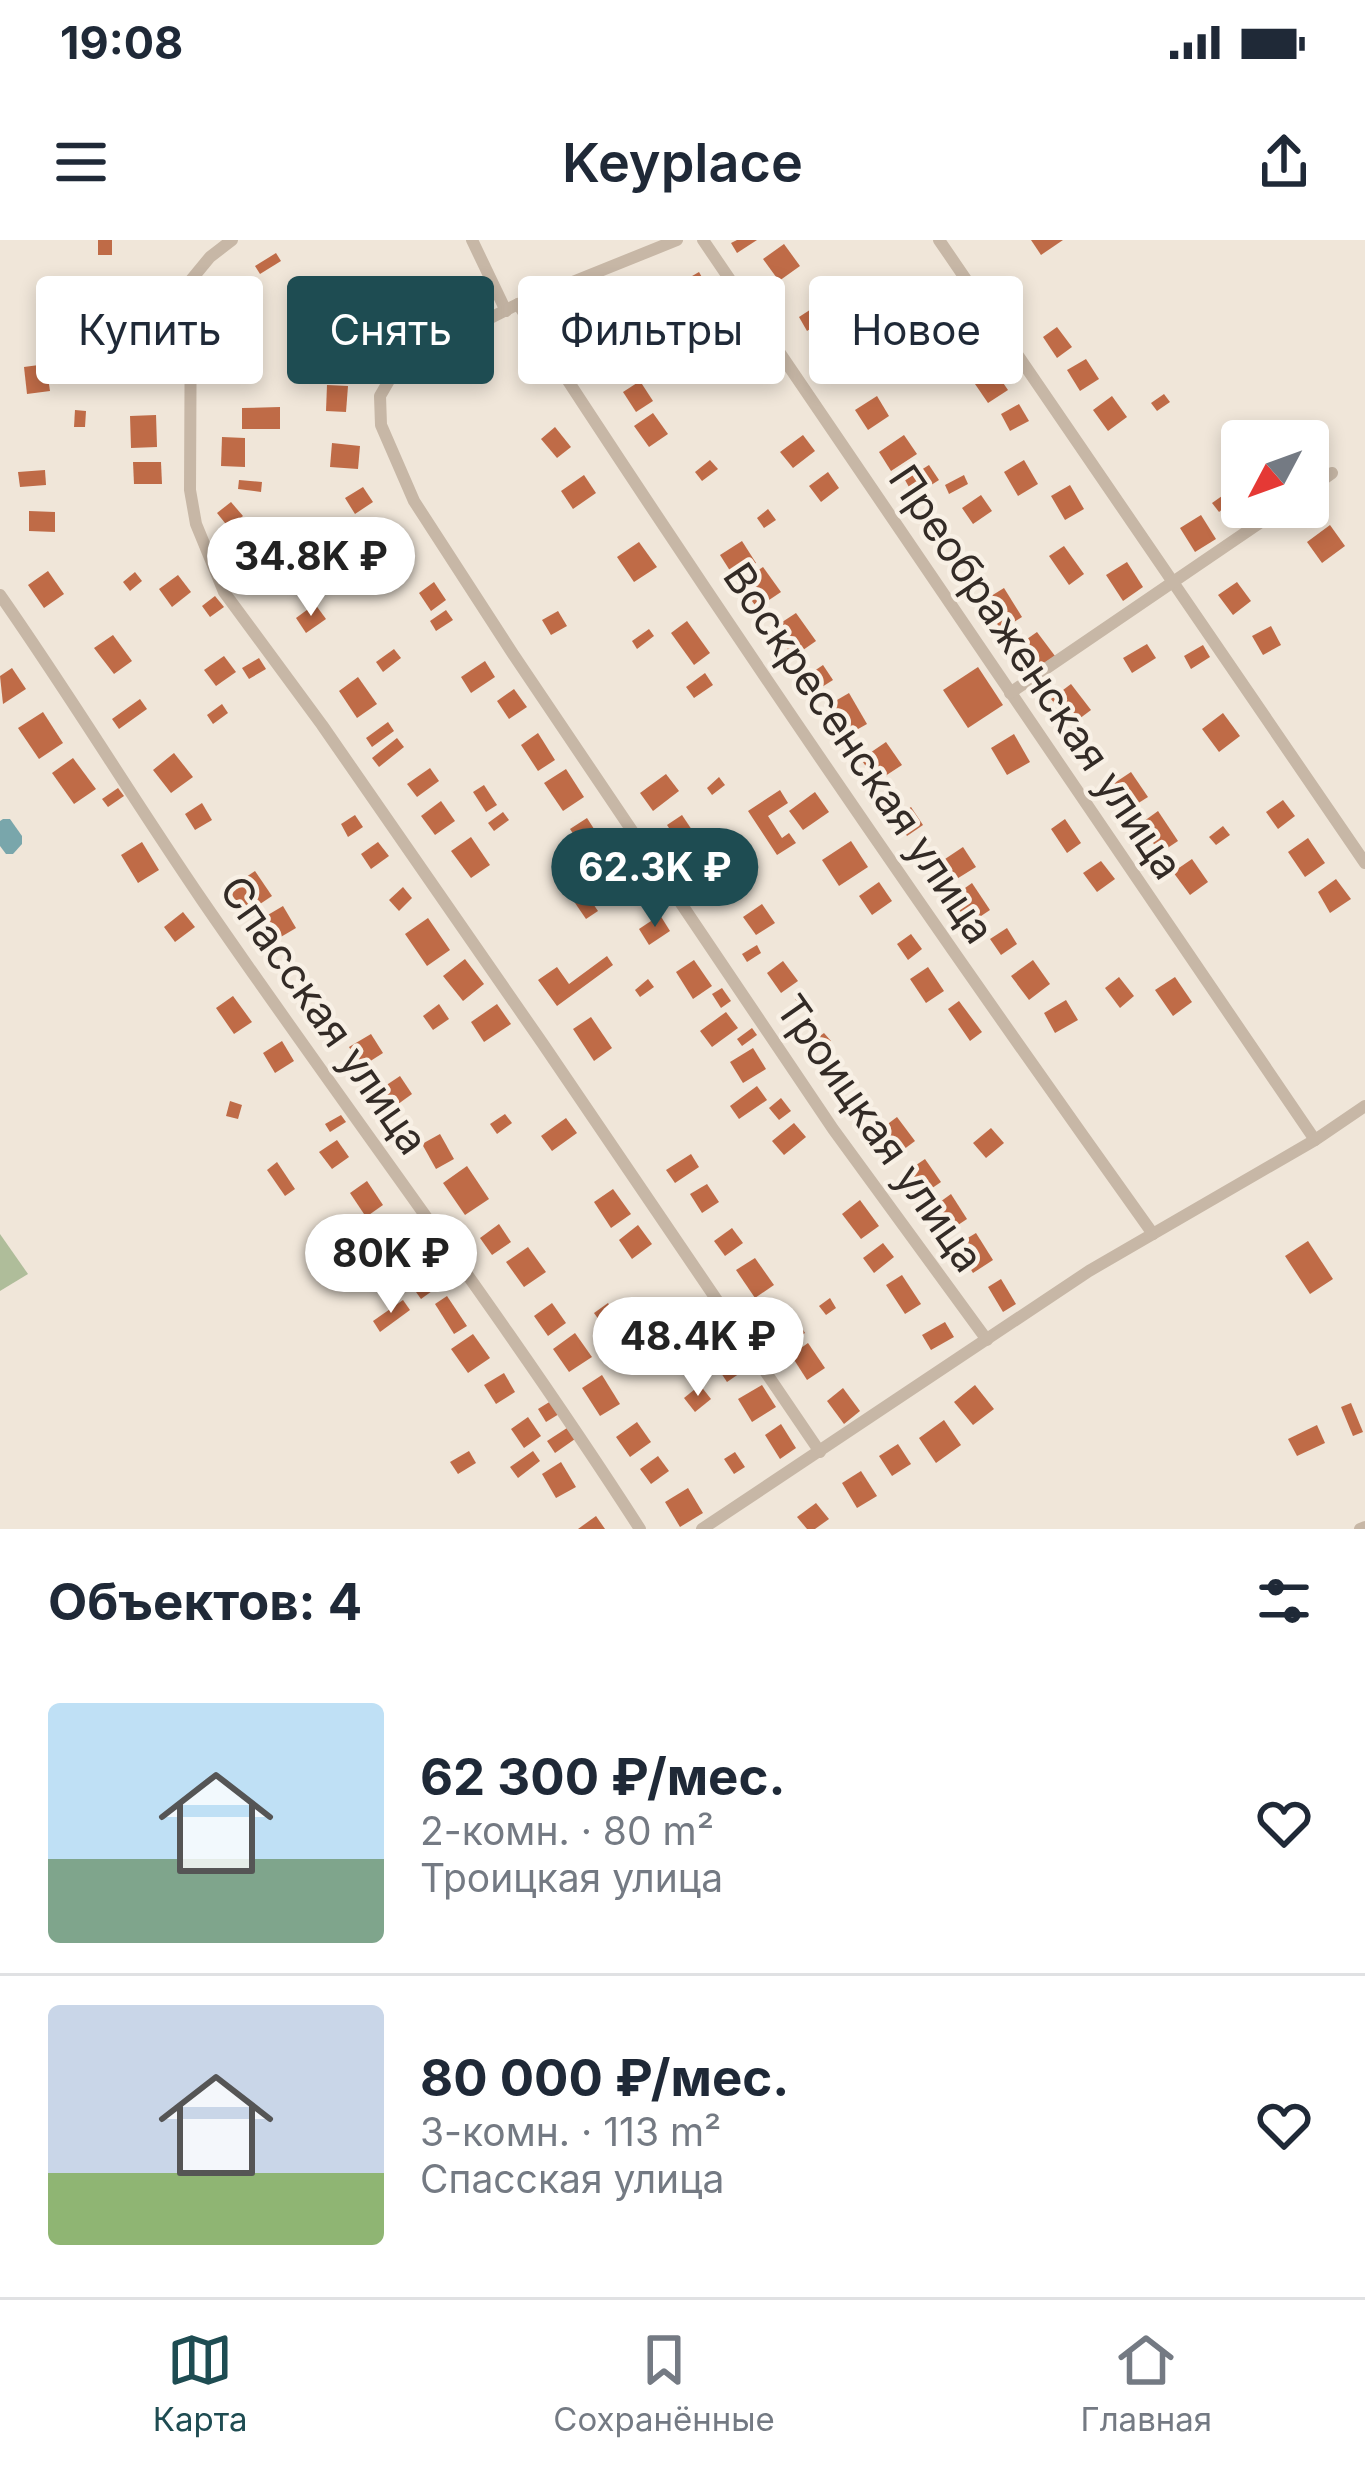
<!DOCTYPE html>
<html lang="ru">
<meta charset="utf-8">
<style>
:root{--surface:#fff;--page:#f2f2f3;--text:#1f2937;--muted:#747a83;--line:#e0e1e3;--accent:#1e4c52}
body{margin:0;font-family:Inter,sans-serif;background:var(--page);color:var(--text);height:100vh;display:flex;flex-direction:column;font-size:45px;white-space:nowrap}
*{box-sizing:border-box;margin:0}
p{font-size:39px;color:var(--muted)}
.icon{flex:none;width:66px;height:66px;fill:none;stroke:currentColor;stroke-width:2;stroke-linecap:round;stroke-linejoin:round}
.map{position:relative;height:1289px;overflow:hidden}
.panel{display:flex;flex-direction:column;background:var(--surface);flex:1}
.panel>*{flex:none}
.top-card{position:absolute;left:36px;top:36px;width:1293px;height:108px;display:flex;gap:24px}
.needle{width:78px;rotate:229deg}
.fabs{position:absolute;left:1221px;top:180px;display:grid;gap:24px}
.fabs a{display:grid;place-items:center;width:108px;height:108px;border-radius:12px;background:var(--surface);box-shadow:0 6px 18px #0003;font-size:60px}
.price{position:absolute;translate:-50% -102px;padding:0 27px;border-radius:42px;background:#fff;color:#222;font-size:39px;line-height:78px;filter:drop-shadow(0 3px 6px #0008)}
.price::after{content:'';position:absolute;left:50%;top:72px;width:36px;height:27px;margin-left:-18px;background:inherit;clip-path:polygon(0 0,100% 0,50% 100%)}
.price.active{background:var(--accent);color:#fff}
ul{padding:0;list-style:none}
li{display:flex;align-items:center;gap:36px;height:300px;padding:0 48px}
li+li{border-top:3px solid var(--line)}
li span{display:grid;place-items:center;flex:none;width:336px;height:240px;border-radius:12px;color:#555}
li>.icon{margin-inline-start:auto}
span .icon{width:144px;height:144px;fill:#fffc;stroke-width:1}
li b{font-size:51px}
h2{display:flex;justify-content:space-between;align-items:center;height:144px;padding:0 48px;font-size:51px}
.pill{padding:0 42px;border-radius:12px;background:var(--surface);box-shadow:0 6px 18px #0003;font-size:42px;line-height:108px}
.pill.active{background:var(--accent);color:#fff}
.status{display:flex;justify-content:space-between;align-items:center;height:84px;padding:0 60px;background:var(--surface);direction:ltr}
.status svg{height:33px;fill:currentColor}
header{display:flex;justify-content:space-between;align-items:center;height:156px;padding:0 48px;background:var(--surface);font-size:54px;font-weight:600}
.tab-bar{display:flex;justify-content:space-around;align-items:center;height:168px;border-top:3px solid var(--line);background:var(--surface);font-size:33px;color:var(--muted)}
.tab-bar a{display:grid;justify-items:center;gap:6px}
.tab-bar .active{color:var(--accent)}
.map>svg:first-child{display:block}
.green{fill:#afbd9a}
.water{fill:#79a6ab}
.building{fill:#bf6b47}
.lines{fill:none;stroke-linecap:round;stroke-linejoin:round}
.minor{stroke:#c7b7a6;stroke-width:12}
.labels{text-anchor:middle;stroke-width:9;stroke-linejoin:round;paint-order:stroke}
.street-label{font-size:42px;fill:#332b26;stroke:#f8f0e5}
</style>
<div class="status"><b>19:08</b><svg viewBox="0 0 49 12"><path d="M0 12V9h3v3zM5 12V6h3v6zM10 12V3h3v9zM15 12V0h3v12zM26 1h20v11H26zM47 4h2v5h-2z"/></svg></div>
<header><svg class="icon" aria-label="menu" viewBox="0 0 24 24"><path d="M4 6h16M4 12h16M4 18h16"/></svg>Keyplace<svg class="icon" aria-label="share" viewBox="0 0 24 24"><path d="M12 15V3M7 8l5-5 5 5M5 13v7h14v-7"/></svg></header>
<div class="map">
<svg width="1365" height="1289" viewBox="0 0 1365 1289">
<rect width="100%" height="100%" fill="#f0e6d9"/>
<polygon class="green" points="0,994 28,1034 0,1051"/>
<polygon class="water" points="3,579 10,579 22,596 22,604 13,614 6,614 0,606 0,581"/>
<g class="building">
<rect x="98" y="0" width="14" height="15"/>
<polygon points="737,0 757,0 737,13 731,3"/>
<polygon points="1031,0 1063,0 1041,15"/>
<polygon points="784,4 800,26 779,41 763,19"/>
<polygon points="276,13 281,21 260,34 255,26"/>
<polygon points="699,32 714,59 688,73 673,47"/>
<polygon points="942,39 957,60 938,72 924,52"/>
<polygon points="218,59 242,59 243,82 219,82"/>
<polygon points="819,64 827,78 807,91 799,77"/>
<polygon points="409,65 419,85 397,96 387,76"/>
<polygon points="722,70 735,89 712,105 699,86"/>
<polygon points="929,73 937,87 910,104 902,91"/>
<polygon points="675,78 683,90 671,98 663,86"/>
<polygon points="376,85 386,108 362,119 352,95"/>
<polygon points="1057,87 1072,107 1057,118 1043,97"/>
<polygon points="601,89 619,115 598,129 580,103"/>
<polygon points="104,95 116,96 116,108 104,108"/>
<polygon points="842,102 855,121 834,136 821,117"/>
<polygon points="1086,119 1099,139 1080,151 1067,130"/>
<polygon points="46,124 50,151 27,154 24,127"/>
<polygon points="995,131 1008,150 988,163 975,144"/>
<polygon points="640,141 653,161 636,172 623,152"/>
<polygon points="327,145 348,146 346,172 326,171"/>
<polygon points="1164,154 1170,162 1157,171 1151,163"/>
<polygon points="877,156 889,176 868,190 855,170"/>
<polygon points="1112,156 1127,177 1108,191 1093,170"/>
<polygon points="1019,164 1029,181 1010,191 1001,174"/>
<polygon points="280,167 280,189 242,189 242,168"/>
<polygon points="75,170 86,171 85,187 74,187"/>
<polygon points="653,173 668,194 649,207 634,186"/>
<polygon points="156,175 157,207 131,208 130,176"/>
<polygon points="555,187 571,207 557,218 541,199"/>
<polygon points="803,195 815,211 793,228 780,212"/>
<polygon points="904,195 917,214 891,231 879,212"/>
<polygon points="222,197 245,198 245,227 221,226"/>
<polygon points="332,203 360,206 358,229 330,227"/>
<polygon points="710,220 718,229 702,241 695,232"/>
<polygon points="1024,220 1038,244 1018,256 1004,232"/>
<polygon points="133,222 161,222 162,244 134,244"/>
<polygon points="929,225 939,240 914,256 905,240"/>
<polygon points="45,230 46,245 20,247 18,232"/>
<polygon points="828,232 839,248 821,262 809,246"/>
<polygon points="584,235 596,253 573,269 561,251"/>
<polygon points="964,235 968,244 949,254 945,245"/>
<polygon points="239,240 262,242 261,252 238,249"/>
<polygon points="1070,245 1084,269 1065,280 1051,256"/>
<polygon points="363,247 373,262 355,274 345,258"/>
<polygon points="1232,249 1238,257 1219,272 1212,263"/>
<polygon points="981,255 992,271 973,284 962,268"/>
<polygon points="231,262 243,276 229,288 217,273"/>
<polygon points="768,269 776,280 764,288 757,278"/>
<polygon points="29,271 55,272 55,292 29,291"/>
<polygon points="1201,275 1216,299 1195,312 1180,288"/>
<polygon points="265,280 283,303 264,316 247,293"/>
<polygon points="1330,285 1345,306 1322,323 1307,302"/>
<polygon points="402,298 414,317 389,333 376,314"/>
<polygon points="742,301 756,323 734,337 720,315"/>
<polygon points="639,302 657,327 634,342 617,317"/>
<polygon points="1064,306 1084,334 1069,345 1049,316"/>
<polygon points="254,319 264,334 256,339 246,324"/>
<polygon points="1127,322 1143,347 1123,361 1106,335"/>
<polygon points="763,327 781,352 757,368 739,343"/>
<polygon points="48,331 64,354 44,368 28,345"/>
<polygon points="135,332 142,341 130,351 123,342"/>
<polygon points="178,335 191,352 172,367 159,349"/>
<polygon points="434,342 446,360 431,371 419,353"/>
<polygon points="1237,342 1251,361 1233,375 1218,355"/>
<polygon points="1004,348 1022,377 1001,390 983,361"/>
<polygon points="215,356 224,367 210,377 202,366"/>
<polygon points="315,364 326,379 306,393 296,378"/>
<polygon points="446,370 453,380 436,391 430,381"/>
<polygon points="558,371 567,386 551,395 542,380"/>
<polygon points="796,373 816,401 793,417 773,388"/>
<polygon points="687,381 710,413 694,425 671,393"/>
<polygon points="1271,386 1281,405 1263,415 1252,396"/>
<polygon points="649,389 654,396 637,409 632,401"/>
<polygon points="1037,392 1055,416 1034,430 1017,406"/>
<polygon points="113,395 132,421 114,434 94,408"/>
<polygon points="1147,404 1156,418 1132,433 1123,418"/>
<polygon points="1203,405 1210,417 1191,429 1184,416"/>
<polygon points="394,409 401,418 383,432 376,422"/>
<polygon points="224,416 236,432 216,446 204,430"/>
<polygon points="259,418 266,429 249,439 242,428"/>
<polygon points="485,421 495,437 471,453 461,437"/>
<polygon points="823,425 833,440 814,452 804,438"/>
<polygon points="978,427 1003,465 968,488 943,450"/>
<polygon points="12,428 26,449 3,464 0,436"/>
<polygon points="705,433 713,445 694,458 686,447"/>
<polygon points="358,437 377,464 357,478 339,451"/>
<polygon points="1071,444 1091,470 1071,485 1051,459"/>
<polygon points="514,449 527,467 509,479 497,461"/>
<polygon points="849,453 867,484 842,498 825,467"/>
<polygon points="140,459 147,469 119,489 112,479"/>
<polygon points="222,464 228,473 213,484 207,475"/>
<polygon points="43,472 63,503 39,519 18,488"/>
<polygon points="1223,473 1240,496 1219,512 1202,489"/>
<polygon points="388,482 394,491 372,507 366,498"/>
<polygon points="538,493 555,520 538,531 521,505"/>
<polygon points="1014,494 1030,522 1007,535 991,508"/>
<polygon points="397,498 404,507 379,527 372,518"/>
<polygon points="886,502 902,525 876,542 861,519"/>
<polygon points="174,513 193,537 171,553 153,530"/>
<polygon points="73,518 96,549 74,564 52,533"/>
<polygon points="430,528 439,541 417,557 407,544"/>
<polygon points="566,529 584,557 563,571 544,543"/>
<polygon points="1131,532 1148,557 1129,569 1113,544"/>
<polygon points="666,534 679,551 653,571 640,553"/>
<polygon points="719,537 725,545 712,555 707,548"/>
<polygon points="484,545 497,565 486,572 473,552"/>
<polygon points="118,548 124,556 108,567 102,559"/>
<polygon points="780,550 788,563 768,576 782,598 789,593 796,603 777,615 748,571"/>
<polygon points="815,552 829,572 803,590 789,571"/>
<polygon points="1283,560 1295,576 1278,589 1266,572"/>
<polygon points="441,561 455,581 435,595 421,576"/>
<polygon points="202,563 212,580 195,590 185,574"/>
<polygon points="911,567 923,585 907,596 895,578"/>
<polygon points="1158,571 1178,601 1160,613 1140,584"/>
<polygon points="503,572 509,580 494,591 488,583"/>
<polygon points="355,575 363,587 348,597 341,584"/>
<polygon points="682,575 696,596 681,606 667,585"/>
<polygon points="587,578 605,606 588,617 570,589"/>
<polygon points="1065,579 1081,603 1067,613 1051,589"/>
<polygon points="1223,586 1230,595 1216,605 1209,597"/>
<polygon points="471,597 490,625 471,638 451,611"/>
<polygon points="1308,598 1325,623 1305,637 1288,612"/>
<polygon points="851,601 868,627 839,646 822,620"/>
<polygon points="142,602 159,630 138,643 121,615"/>
<polygon points="378,602 389,616 371,629 361,614"/>
<polygon points="703,606 724,635 706,648 685,619"/>
<polygon points="963,607 976,627 942,648 930,629"/>
<polygon points="1192,619 1208,642 1190,655 1173,632"/>
<polygon points="1101,621 1115,639 1097,652 1083,633"/>
<polygon points="255,631 272,656 245,674 228,649"/>
<polygon points="1336,639 1351,659 1330,673 1318,652"/>
<polygon points="879,642 892,661 872,675 859,656"/>
<polygon points="972,643 990,670 969,684 951,658"/>
<polygon points="403,647 412,658 399,671 389,660"/>
<polygon points="585,652 598,671 586,679 573,660"/>
<polygon points="762,664 775,683 756,695 743,677"/>
<polygon points="283,666 296,688 274,701 261,679"/>
<polygon points="183,672 195,687 175,702 164,687"/>
<polygon points="660,675 670,691 649,705 639,689"/>
<polygon points="428,678 450,710 427,726 405,694"/>
<polygon points="1007,688 1017,704 1001,715 990,699"/>
<polygon points="911,694 922,709 908,720 897,704"/>
<polygon points="757,705 761,713 747,722 742,714"/>
<polygon points="607,716 613,725 557,766 538,740 557,727 569,744"/>
<polygon points="465,719 484,744 463,761 443,736"/>
<polygon points="694,720 712,746 693,759 676,732"/>
<polygon points="1033,720 1050,744 1029,760 1011,736"/>
<polygon points="783,721 798,741 781,753 767,733"/>
<polygon points="928,727 944,751 926,763 910,739"/>
<polygon points="1119,737 1134,756 1120,768 1105,748"/>
<polygon points="1175,737 1192,762 1173,776 1155,750"/>
<polygon points="648,739 654,747 640,757 635,750"/>
<polygon points="722,748 731,761 721,768 712,754"/>
<polygon points="803,753 811,764 803,770 795,759"/>
<polygon points="233,756 252,782 234,794 216,768"/>
<polygon points="1066,760 1078,780 1055,793 1044,773"/>
<polygon points="959,761 982,792 970,801 948,769"/>
<polygon points="439,764 449,779 433,790 423,776"/>
<polygon points="497,764 511,784 484,802 471,782"/>
<polygon points="726,772 738,788 712,807 700,791"/>
<polygon points="591,777 612,808 594,821 573,789"/>
<polygon points="752,788 757,795 742,806 737,799"/>
<polygon points="824,793 831,801 818,811 811,803"/>
<polygon points="371,794 383,813 361,827 349,807"/>
<polygon points="282,801 294,821 275,833 263,813"/>
<polygon points="753,808 766,829 743,843 730,822"/>
<polygon points="400,836 412,854 394,867 382,848"/>
<polygon points="757,846 767,860 739,879 730,866"/>
<polygon points="781,858 791,871 779,880 769,868"/>
<polygon points="230,861 242,865 238,879 226,876"/>
<polygon points="505,874 512,883 497,894 490,884"/>
<polygon points="341,875 346,882 330,892 325,884"/>
<polygon points="897,877 915,901 895,916 877,892"/>
<polygon points="566,878 577,893 552,911 541,896"/>
<polygon points="794,883 806,897 784,915 772,901"/>
<polygon points="991,888 1004,903 986,918 973,903"/>
<polygon points="440,894 454,919 436,929 422,904"/>
<polygon points="337,900 349,917 332,929 319,912"/>
<polygon points="691,914 699,927 675,943 666,930"/>
<polygon points="925,919 941,942 922,955 906,932"/>
<polygon points="277,922 295,949 285,956 267,930"/>
<polygon points="467,926 489,959 465,975 443,943"/>
<polygon points="367,941 383,965 366,977 350,953"/>
<polygon points="707,944 719,962 702,973 690,954"/>
<polygon points="613,949 631,974 611,988 594,962"/>
<polygon points="951,954 967,979 949,991 933,967"/>
<polygon points="860,960 879,986 861,999 842,974"/>
<polygon points="400,977 417,1001 391,1020 373,996"/>
<polygon points="499,984 511,1002 492,1015 480,998"/>
<polygon points="638,985 652,1004 632,1019 619,1000"/>
<polygon points="732,988 743,1003 725,1016 714,1001"/>
<polygon points="976,993 993,1020 973,1033 956,1005"/>
<polygon points="1308,1001 1333,1039 1310,1054 1285,1016"/>
<polygon points="883,1003 894,1017 874,1033 863,1018"/>
<polygon points="528,1007 546,1032 524,1047 506,1022"/>
<polygon points="415,1012 439,1046 421,1059 397,1025"/>
<polygon points="755,1018 774,1045 755,1058 736,1030"/>
<polygon points="902,1035 921,1064 905,1074 886,1045"/>
<polygon points="1001,1039 1016,1064 1003,1072 988,1047"/>
<polygon points="447,1056 467,1086 454,1094 435,1064"/>
<polygon points="830,1058 836,1068 826,1075 819,1066"/>
<polygon points="403,1060 410,1070 380,1092 373,1081"/>
<polygon points="552,1063 566,1083 548,1096 534,1076"/>
<polygon points="608,1063 613,1071 599,1080 594,1073"/>
<polygon points="796,1079 805,1093 784,1106 775,1092"/>
<polygon points="945,1082 954,1097 931,1110 922,1095"/>
<polygon points="624,1089 629,1097 616,1105 611,1097"/>
<polygon points="575,1093 592,1117 569,1132 553,1109"/>
<polygon points="473,1094 490,1118 468,1133 451,1109"/>
<polygon points="808,1103 825,1128 807,1140 791,1115"/>
<polygon points="729,1110 743,1131 727,1142 713,1121"/>
<polygon points="504,1133 515,1152 496,1164 484,1145"/>
<polygon points="602,1135 620,1164 600,1176 582,1148"/>
<polygon points="700,1145 711,1159 695,1172 684,1158"/>
<polygon points="762,1145 776,1167 752,1182 738,1159"/>
<polygon points="975,1145 994,1169 973,1185 954,1162"/>
<polygon points="843,1148 860,1171 844,1184 827,1161"/>
<polygon points="551,1161 559,1174 546,1182 538,1169"/>
<polygon points="1351,1163 1363,1192 1353,1196 1341,1167"/>
<polygon points="528,1177 541,1196 524,1208 511,1189"/>
<polygon points="944,1180 961,1205 936,1223 919,1198"/>
<polygon points="637,1182 651,1202 630,1217 616,1197"/>
<polygon points="781,1184 796,1208 780,1219 765,1195"/>
<polygon points="1317,1185 1325,1203 1297,1216 1288,1199"/>
<polygon points="567,1188 575,1199 555,1213 547,1201"/>
<polygon points="898,1204 911,1224 892,1236 879,1216"/>
<polygon points="469,1211 476,1223 458,1234 450,1222"/>
<polygon points="533,1211 540,1221 518,1238 510,1227"/>
<polygon points="735,1212 745,1227 734,1234 724,1219"/>
<polygon points="658,1216 669,1231 651,1244 640,1229"/>
<polygon points="561,1222 576,1247 556,1258 542,1234"/>
<polygon points="861,1231 877,1256 857,1268 842,1243"/>
<polygon points="688,1248 703,1273 680,1287 665,1262"/>
<polygon points="816,1263 829,1279 815,1289 807,1289 797,1277"/>
<polygon points="596,1276 605,1289 578,1289"/>
</g>
<g class="lines">
<g class="minor">
<polyline points="232,0 210,17 191,40 190,250 196,284 224,352 322,485 543,804 820,1212"/>
<polyline points="472,0 506,71"/>
<polyline points="677,0 518,64 398,125 380,156 381,185 414,261 513,414 833,889 987,1100"/>
<polyline points="703,0 1315,900"/>
<polyline points="939,0 1365,623"/>
<path d="M518,64C722,379 935,689 1153,994"/>
<polyline points="1308,250 1332,233"/>
<path d="M0,355C70,455 133,559 202,660C346,870 502,1074 640,1289"/>
<polyline points="1010,453 1283,267"/>
<polyline points="702,1289 1089,1031 1315,900 1365,866"/>
<polyline points="1360,1289 1365,1287"/>
</g>
</g>
<g class="labels">
<g class="street-label">
<text transform="translate(1036 432) rotate(56)" y="15">Преображенская улица</text>
<text transform="translate(859 513) rotate(56)" y="15">Воскресенская улица</text>
<text transform="translate(324 775) rotate(55)" y="15">Спасская улица</text>
<text transform="translate(880 893) rotate(55)" y="15">Троицкая улица</text>
</g>
</g>
</svg>
<div class="fabs">
<a><svg class="needle" viewBox="-14 -14 28 28"><path d="M0-13l5 13h-10z" fill="#e53935"/><path d="M0 13l5-13h-10z" fill="#747a83"/></svg></a>
</div>
<b class="price" style="left:311px;top:379px">34.8K ₽</b>
<b class="price active" style="left:655px;top:690px">62.3K ₽</b>
<b class="price" style="left:391px;top:1076px">80K ₽</b>
<b class="price" style="left:698px;top:1159px">48.4K ₽</b>
<div class="top-card">
<a class="pill">Купить</a>
<a class="pill active">Снять</a>
<a class="pill">Фильтры</a>
<a class="pill">Новое</a>
</div>
</div>
<section class="panel">
<h2>Объектов: 4<svg class="icon" aria-label="filters" viewBox="0 0 24 24"><path d="M4 7h16M4 17h16"/><circle cx="9" cy="7" r="2"/><circle cx="15" cy="17" r="2"/></svg></h2>
<ul>
<li><span style="background:linear-gradient(#bfe0f5 65%,#7fa58c 0)"><svg class="icon" aria-label="home" viewBox="0 0 24 24"><path d="M3 11l9-7 9 7M6 9v11h12V9"/></svg></span><div><b>62 300 ₽/мес.</b><p>2-комн. · 80 m²</p><p>Троицкая улица</p></div><svg class="icon" aria-label="heart" viewBox="0 0 24 24"><path d="M12 20l-8-8c-3-5 5-10 8-4 3-6 11-1 8 4z"/></svg></li>
<li><span style="background:linear-gradient(#c9d6e8 70%,#8fb573 0)"><svg class="icon" aria-label="home" viewBox="0 0 24 24"><path d="M3 11l9-7 9 7M6 9v11h12V9"/></svg></span><div><b>80 000 ₽/мес.</b><p>3-комн. · 113 m²</p><p>Спасская улица</p></div><svg class="icon" aria-label="heart" viewBox="0 0 24 24"><path d="M12 20l-8-8c-3-5 5-10 8-4 3-6 11-1 8 4z"/></svg></li>
</ul>
</section>
<nav class="tab-bar">
<a class="active"><svg class="icon" aria-label="map" viewBox="0 0 24 24"><path d="M3 6l6-2 6 2 6-2v14l-6 2-6-2-6 2zM9 4v14M15 6v14"/></svg>Карта</a>
<a><svg class="icon" aria-label="saved" viewBox="0 0 24 24"><path d="M7 4h10v16l-5-4-5 4z"/></svg>Сохранённые</a>
<a><svg class="icon" aria-label="home" viewBox="0 0 24 24"><path d="M3 11l9-7 9 7M6 9v11h12V9"/></svg>Главная</a>
</nav>
